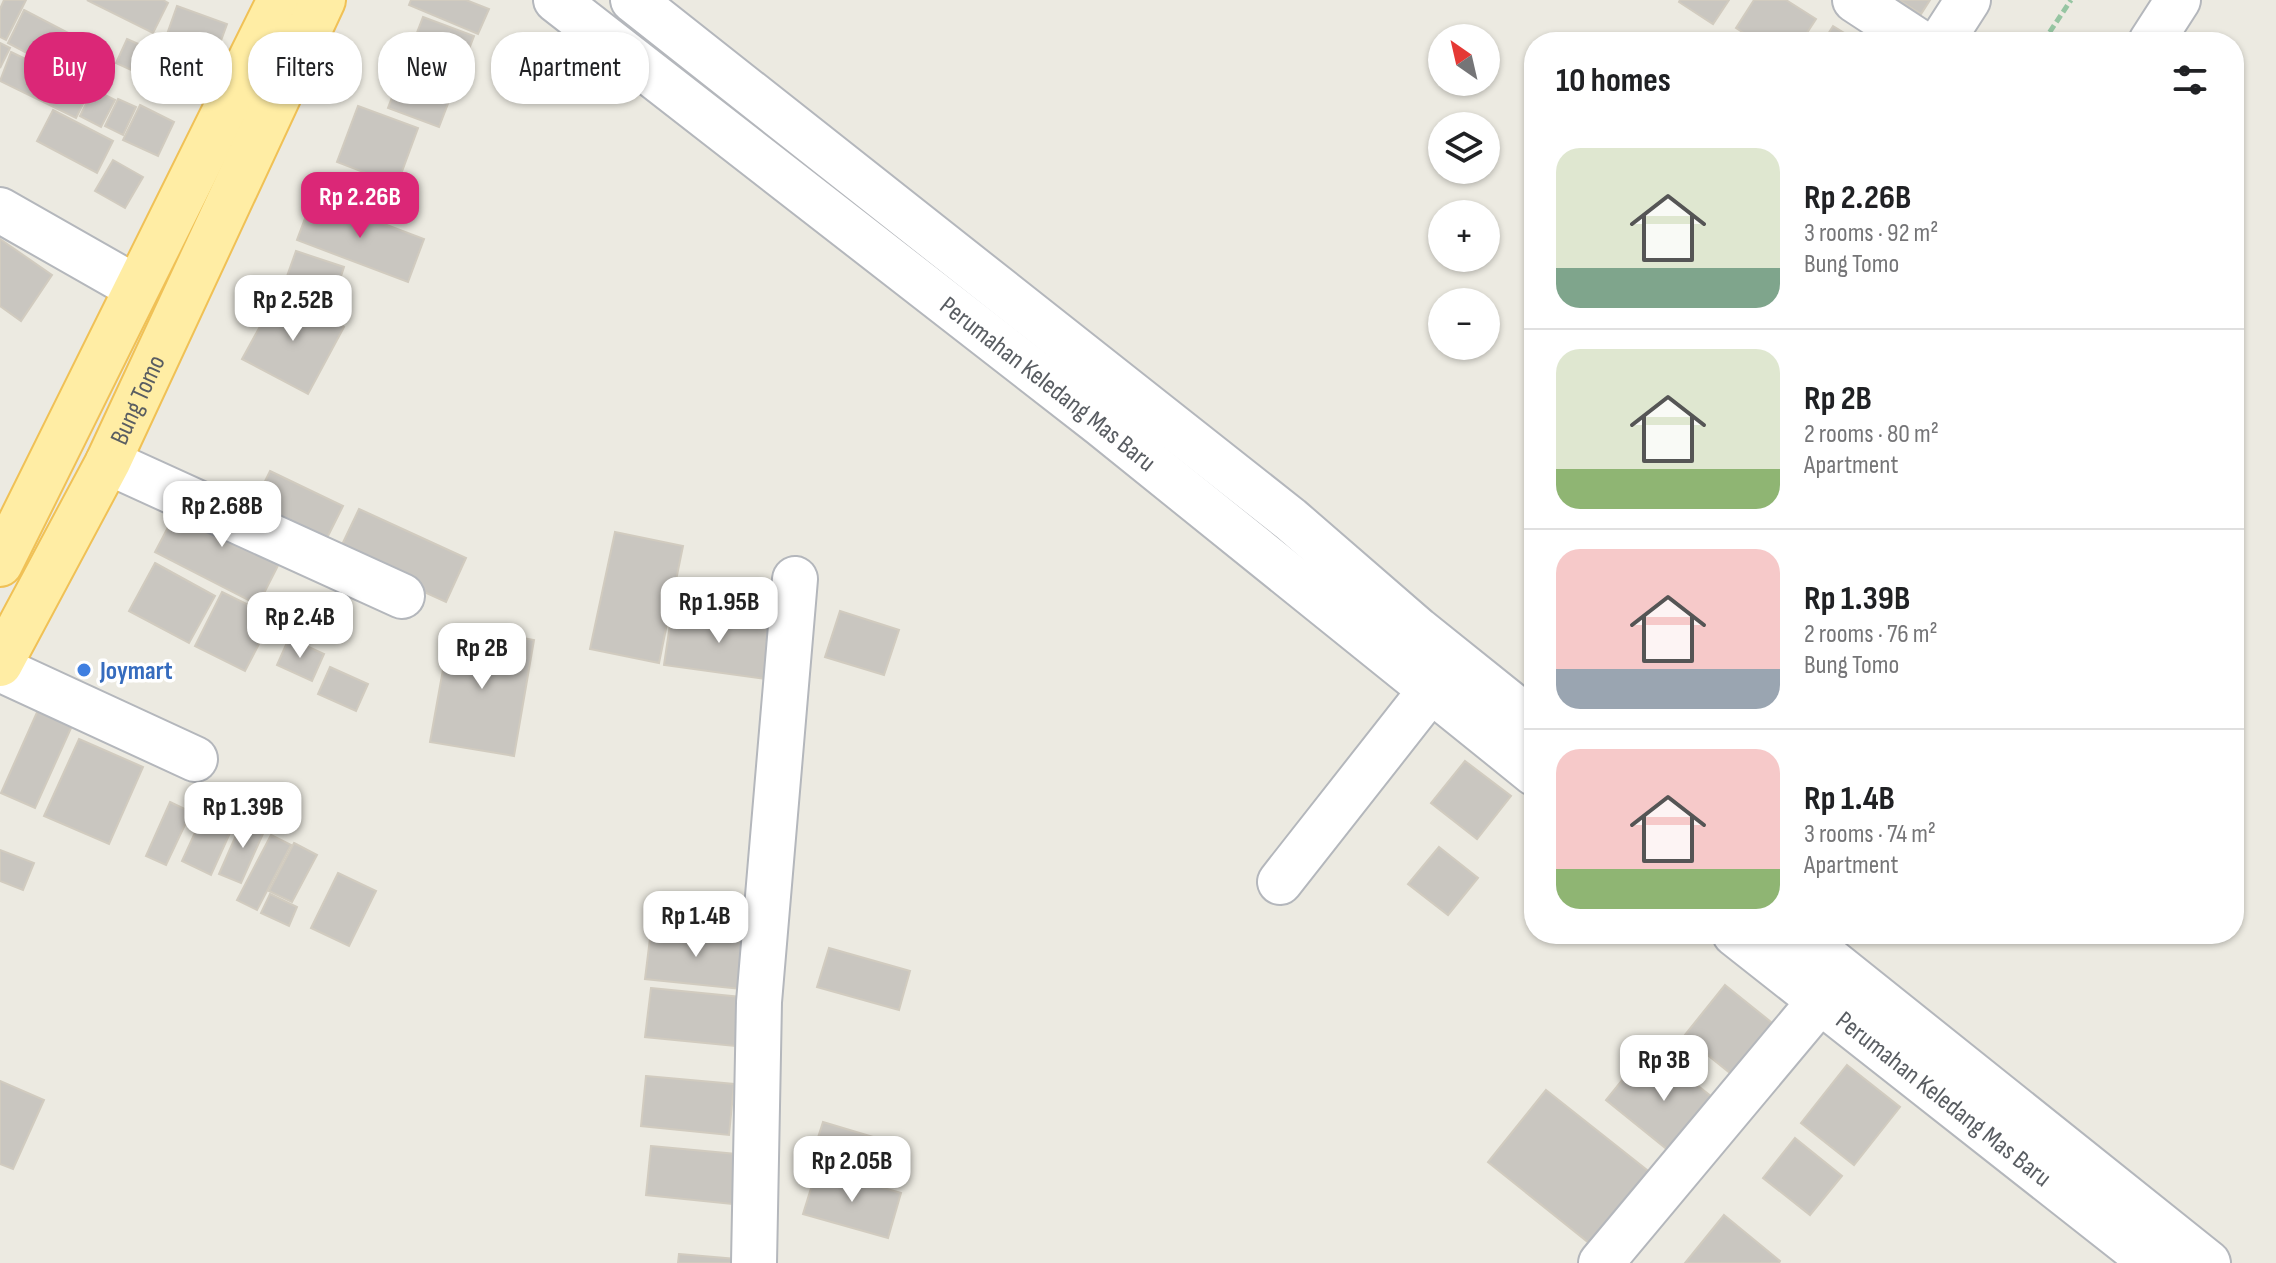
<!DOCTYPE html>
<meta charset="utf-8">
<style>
:root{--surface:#fff;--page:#f6f6f6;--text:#202124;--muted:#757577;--line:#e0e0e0;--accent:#db2777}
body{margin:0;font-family:"Sofia Sans Condensed",sans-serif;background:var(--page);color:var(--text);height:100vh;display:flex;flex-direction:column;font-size:30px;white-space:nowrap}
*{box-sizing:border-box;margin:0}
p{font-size:26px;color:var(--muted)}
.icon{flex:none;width:44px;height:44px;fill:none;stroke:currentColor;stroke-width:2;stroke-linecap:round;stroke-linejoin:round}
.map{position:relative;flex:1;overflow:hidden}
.details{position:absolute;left:1524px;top:32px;width:720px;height:912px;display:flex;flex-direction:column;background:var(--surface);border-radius:32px;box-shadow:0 2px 6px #0004}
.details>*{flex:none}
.guide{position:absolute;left:24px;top:32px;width:760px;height:72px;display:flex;gap:16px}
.needle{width:52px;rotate:326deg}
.buttons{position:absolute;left:1428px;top:24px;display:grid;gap:16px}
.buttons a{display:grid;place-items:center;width:72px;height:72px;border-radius:50%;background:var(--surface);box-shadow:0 2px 6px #0004;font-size:40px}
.price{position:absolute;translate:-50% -68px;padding:0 18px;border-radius:16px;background:#fff;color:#222;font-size:26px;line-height:52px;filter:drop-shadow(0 2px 4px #0008)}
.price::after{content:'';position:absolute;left:50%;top:48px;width:24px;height:18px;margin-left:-12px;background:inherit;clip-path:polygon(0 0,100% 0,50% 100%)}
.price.current{background:var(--accent);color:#fff}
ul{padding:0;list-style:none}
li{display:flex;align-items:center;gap:24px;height:200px;padding:0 32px}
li+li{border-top:2px solid var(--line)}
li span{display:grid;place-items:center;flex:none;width:224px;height:160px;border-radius:24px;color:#555}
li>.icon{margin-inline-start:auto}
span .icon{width:96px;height:96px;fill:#fffc;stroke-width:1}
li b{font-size:34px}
h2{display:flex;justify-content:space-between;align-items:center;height:96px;padding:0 32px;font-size:34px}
.pill{padding:0 28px;border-radius:32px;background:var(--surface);box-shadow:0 2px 6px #0004;font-size:28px;line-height:72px}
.pill.current{background:var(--accent);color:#fff}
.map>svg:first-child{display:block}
.building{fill:#c9c6c0;stroke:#d1cbbf;stroke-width:2}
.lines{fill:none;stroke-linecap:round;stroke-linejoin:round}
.minor-casing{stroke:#b4b7bc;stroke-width:48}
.major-casing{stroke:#f0c156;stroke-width:48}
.path{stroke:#96c5a2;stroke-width:5;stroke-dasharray:8 4;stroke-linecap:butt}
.minor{stroke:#fff;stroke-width:44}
.major{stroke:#ffeda4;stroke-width:44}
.shop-dot{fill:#3f7fe0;stroke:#fff;stroke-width:3}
.labels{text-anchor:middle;stroke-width:7;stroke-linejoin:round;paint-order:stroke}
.street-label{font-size:26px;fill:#595d62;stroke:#fff}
.shop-label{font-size:26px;font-weight:bold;fill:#366cbe;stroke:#fff;text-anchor:start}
</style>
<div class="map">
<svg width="2276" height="1263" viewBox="0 0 2276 1263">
<rect width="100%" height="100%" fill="#eceae1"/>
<g class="building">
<polygon points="4,0 26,0 6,40 0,37 0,9"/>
<polygon points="87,0 163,0 168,3 153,33"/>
<polygon points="411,0 466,0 489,9 478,34 409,5"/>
<polygon points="1680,0 1729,0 1713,24 1679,2"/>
<polygon points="1754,0 1786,0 1816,19 1801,42 1758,42 1736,28"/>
<polygon points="1899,0 1930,0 1921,14"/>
<polygon points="177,6 227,24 215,57 165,40"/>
<polygon points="24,10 74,36 57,69 8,43"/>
<polygon points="423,17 474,36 439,127 388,108"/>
<polygon points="1833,26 1859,42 1823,42"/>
<polygon points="127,39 210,76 199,101 116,63"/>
<polygon points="0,43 10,48 0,68"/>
<polygon points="11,52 90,90 76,118 0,81"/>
<polygon points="93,89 115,100 101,127 80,116"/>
<polygon points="118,99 136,107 123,135 105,126"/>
<polygon points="140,105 174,122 158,156 123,140"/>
<polygon points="358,106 418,128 397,185 337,162"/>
<polygon points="53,110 113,141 97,173 37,141"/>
<polygon points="113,160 143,177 125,208 95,191"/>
<polygon points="313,197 424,239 408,282 297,240"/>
<polygon points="0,239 52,275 21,321 0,306"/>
<polygon points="296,251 344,267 335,295 286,279"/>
<polygon points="279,292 344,327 308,394 242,359"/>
<polygon points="270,471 343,506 323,546 251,510"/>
<polygon points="186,493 288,546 258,605 155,552"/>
<polygon points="359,509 466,558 446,602 338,553"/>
<polygon points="615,532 683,546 659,663 590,649"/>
<polygon points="155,563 215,596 189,643 129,611"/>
<polygon points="222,592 273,617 245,671 195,646"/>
<polygon points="672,611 774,625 766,679 664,665"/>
<polygon points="840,611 899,630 884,675 825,657"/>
<polygon points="451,625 534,640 514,756 430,742"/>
<polygon points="289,638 324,654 312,681 277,665"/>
<polygon points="330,667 368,684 356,711 318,694"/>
<polygon points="42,701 76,717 35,808 1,793"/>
<polygon points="79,739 143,767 109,844 44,816"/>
<polygon points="1465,761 1511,796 1477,839 1431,803"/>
<polygon points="215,789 244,802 211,875 182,861"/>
<polygon points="170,802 191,812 166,865 146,856"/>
<polygon points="244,817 266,827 241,883 219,874"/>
<polygon points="271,835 291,845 257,910 237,900"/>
<polygon points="294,843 317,855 292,902 269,891"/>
<polygon points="1439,847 1478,878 1448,915 1408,884"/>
<polygon points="0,850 34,863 23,890 0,881"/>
<polygon points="338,873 376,891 349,946 311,928"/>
<polygon points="270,894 297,907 289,926 261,913"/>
<polygon points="651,930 746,939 741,989 645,979"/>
<polygon points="829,948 910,971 899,1010 817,987"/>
<polygon points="1725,985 1781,1030 1740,1081 1684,1036"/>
<polygon points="651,988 741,997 735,1046 645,1037"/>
<polygon points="1649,1047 1722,1105 1679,1159 1606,1100"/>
<polygon points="1847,1065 1900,1107 1854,1165 1801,1123"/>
<polygon points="646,1076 734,1084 729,1135 641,1126"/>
<polygon points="0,1081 44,1100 13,1169 0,1164"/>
<polygon points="1546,1090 1657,1178 1599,1251 1488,1162"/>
<polygon points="823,1122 893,1143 884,1173 813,1153"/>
<polygon points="1795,1138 1842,1176 1810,1215 1763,1178"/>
<polygon points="651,1146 736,1154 732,1204 646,1195"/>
<polygon points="817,1169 901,1193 888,1238 803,1214"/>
<polygon points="1724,1215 1780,1261 1779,1263 1685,1263"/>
<polygon points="679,1254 748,1260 748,1263 678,1263"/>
</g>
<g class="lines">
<g class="minor-casing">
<g id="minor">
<path id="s1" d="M556,0L1101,424L1534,773"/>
<polyline points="633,0 1290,519 1418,630 1534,723"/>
<polyline points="1855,0 1919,42"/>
<polyline points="1941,42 1968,0"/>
<polyline points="2151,42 2178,0"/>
<polyline points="0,210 135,287"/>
<polyline points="108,462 402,596"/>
<polyline points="0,669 195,759"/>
<polyline points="1280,882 1430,691"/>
<path id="s2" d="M1735,934L2153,1263"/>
<polyline points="1797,934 2208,1263"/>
<polyline points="754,1263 759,1002 795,579"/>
<polyline points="1601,1263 1820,1001"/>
</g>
</g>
<g class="major-casing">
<g id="major">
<polyline points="0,564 280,0"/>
<path id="s3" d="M0,664L108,462L323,0"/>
</g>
</g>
<polyline class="path" points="2043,42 2071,0"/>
<use href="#minor" class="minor"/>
<use href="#major" class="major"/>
</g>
<circle class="shop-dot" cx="84" cy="670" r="8"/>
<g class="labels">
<g class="street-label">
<text dy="9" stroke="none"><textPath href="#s1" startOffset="624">Perumahan Keledang Mas Baru</textPath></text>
<text dy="9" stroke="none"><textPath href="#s3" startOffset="298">Bung Tomo</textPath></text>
<text dy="9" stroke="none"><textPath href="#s2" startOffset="266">Perumahan Keledang Mas Baru</textPath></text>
</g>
<g class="shop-label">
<text x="100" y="679">Joymart</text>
</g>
</g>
</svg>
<div class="buttons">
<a><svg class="needle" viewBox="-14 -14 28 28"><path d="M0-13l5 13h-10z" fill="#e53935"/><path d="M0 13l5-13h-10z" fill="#757577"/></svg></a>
<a><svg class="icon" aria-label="layers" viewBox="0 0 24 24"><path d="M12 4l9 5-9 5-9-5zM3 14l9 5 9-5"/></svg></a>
<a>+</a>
<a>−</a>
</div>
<b class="price current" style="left:360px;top:240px">Rp 2.26B</b>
<b class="price" style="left:293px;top:343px">Rp 2.52B</b>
<b class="price" style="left:222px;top:549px">Rp 2.68B</b>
<b class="price" style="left:719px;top:645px">Rp 1.95B</b>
<b class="price" style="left:300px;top:660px">Rp 2.4B</b>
<b class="price" style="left:482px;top:691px">Rp 2B</b>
<b class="price" style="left:243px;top:850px">Rp 1.39B</b>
<b class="price" style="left:696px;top:959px">Rp 1.4B</b>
<b class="price" style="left:1664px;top:1103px">Rp 3B</b>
<b class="price" style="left:852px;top:1204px">Rp 2.05B</b>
<div class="guide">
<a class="pill current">Buy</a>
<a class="pill">Rent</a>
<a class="pill">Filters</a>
<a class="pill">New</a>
<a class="pill">Apartment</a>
</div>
<section class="details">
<h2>10 homes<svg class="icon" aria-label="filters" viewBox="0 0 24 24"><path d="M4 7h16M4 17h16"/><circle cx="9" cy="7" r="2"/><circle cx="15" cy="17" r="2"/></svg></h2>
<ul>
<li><span style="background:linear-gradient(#dfe7d0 75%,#7fa58c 0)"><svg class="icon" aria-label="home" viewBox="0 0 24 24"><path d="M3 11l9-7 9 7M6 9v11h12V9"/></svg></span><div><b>Rp 2.26B</b><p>3 rooms · 92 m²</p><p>Bung Tomo</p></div></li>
<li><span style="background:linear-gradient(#dfe7d0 75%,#8fb573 0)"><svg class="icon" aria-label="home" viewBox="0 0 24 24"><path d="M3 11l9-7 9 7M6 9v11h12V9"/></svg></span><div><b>Rp 2B</b><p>2 rooms · 80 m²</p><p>Apartment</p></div></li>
<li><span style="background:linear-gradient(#f6c9c9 75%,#9aa5b1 0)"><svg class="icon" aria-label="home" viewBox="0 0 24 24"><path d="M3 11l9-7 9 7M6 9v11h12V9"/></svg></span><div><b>Rp 1.39B</b><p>2 rooms · 76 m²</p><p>Bung Tomo</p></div></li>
<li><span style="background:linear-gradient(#f6c9c9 75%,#8fb573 0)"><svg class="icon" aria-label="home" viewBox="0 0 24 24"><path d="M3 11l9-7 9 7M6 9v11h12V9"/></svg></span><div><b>Rp 1.4B</b><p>3 rooms · 74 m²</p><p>Apartment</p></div></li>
</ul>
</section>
</div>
